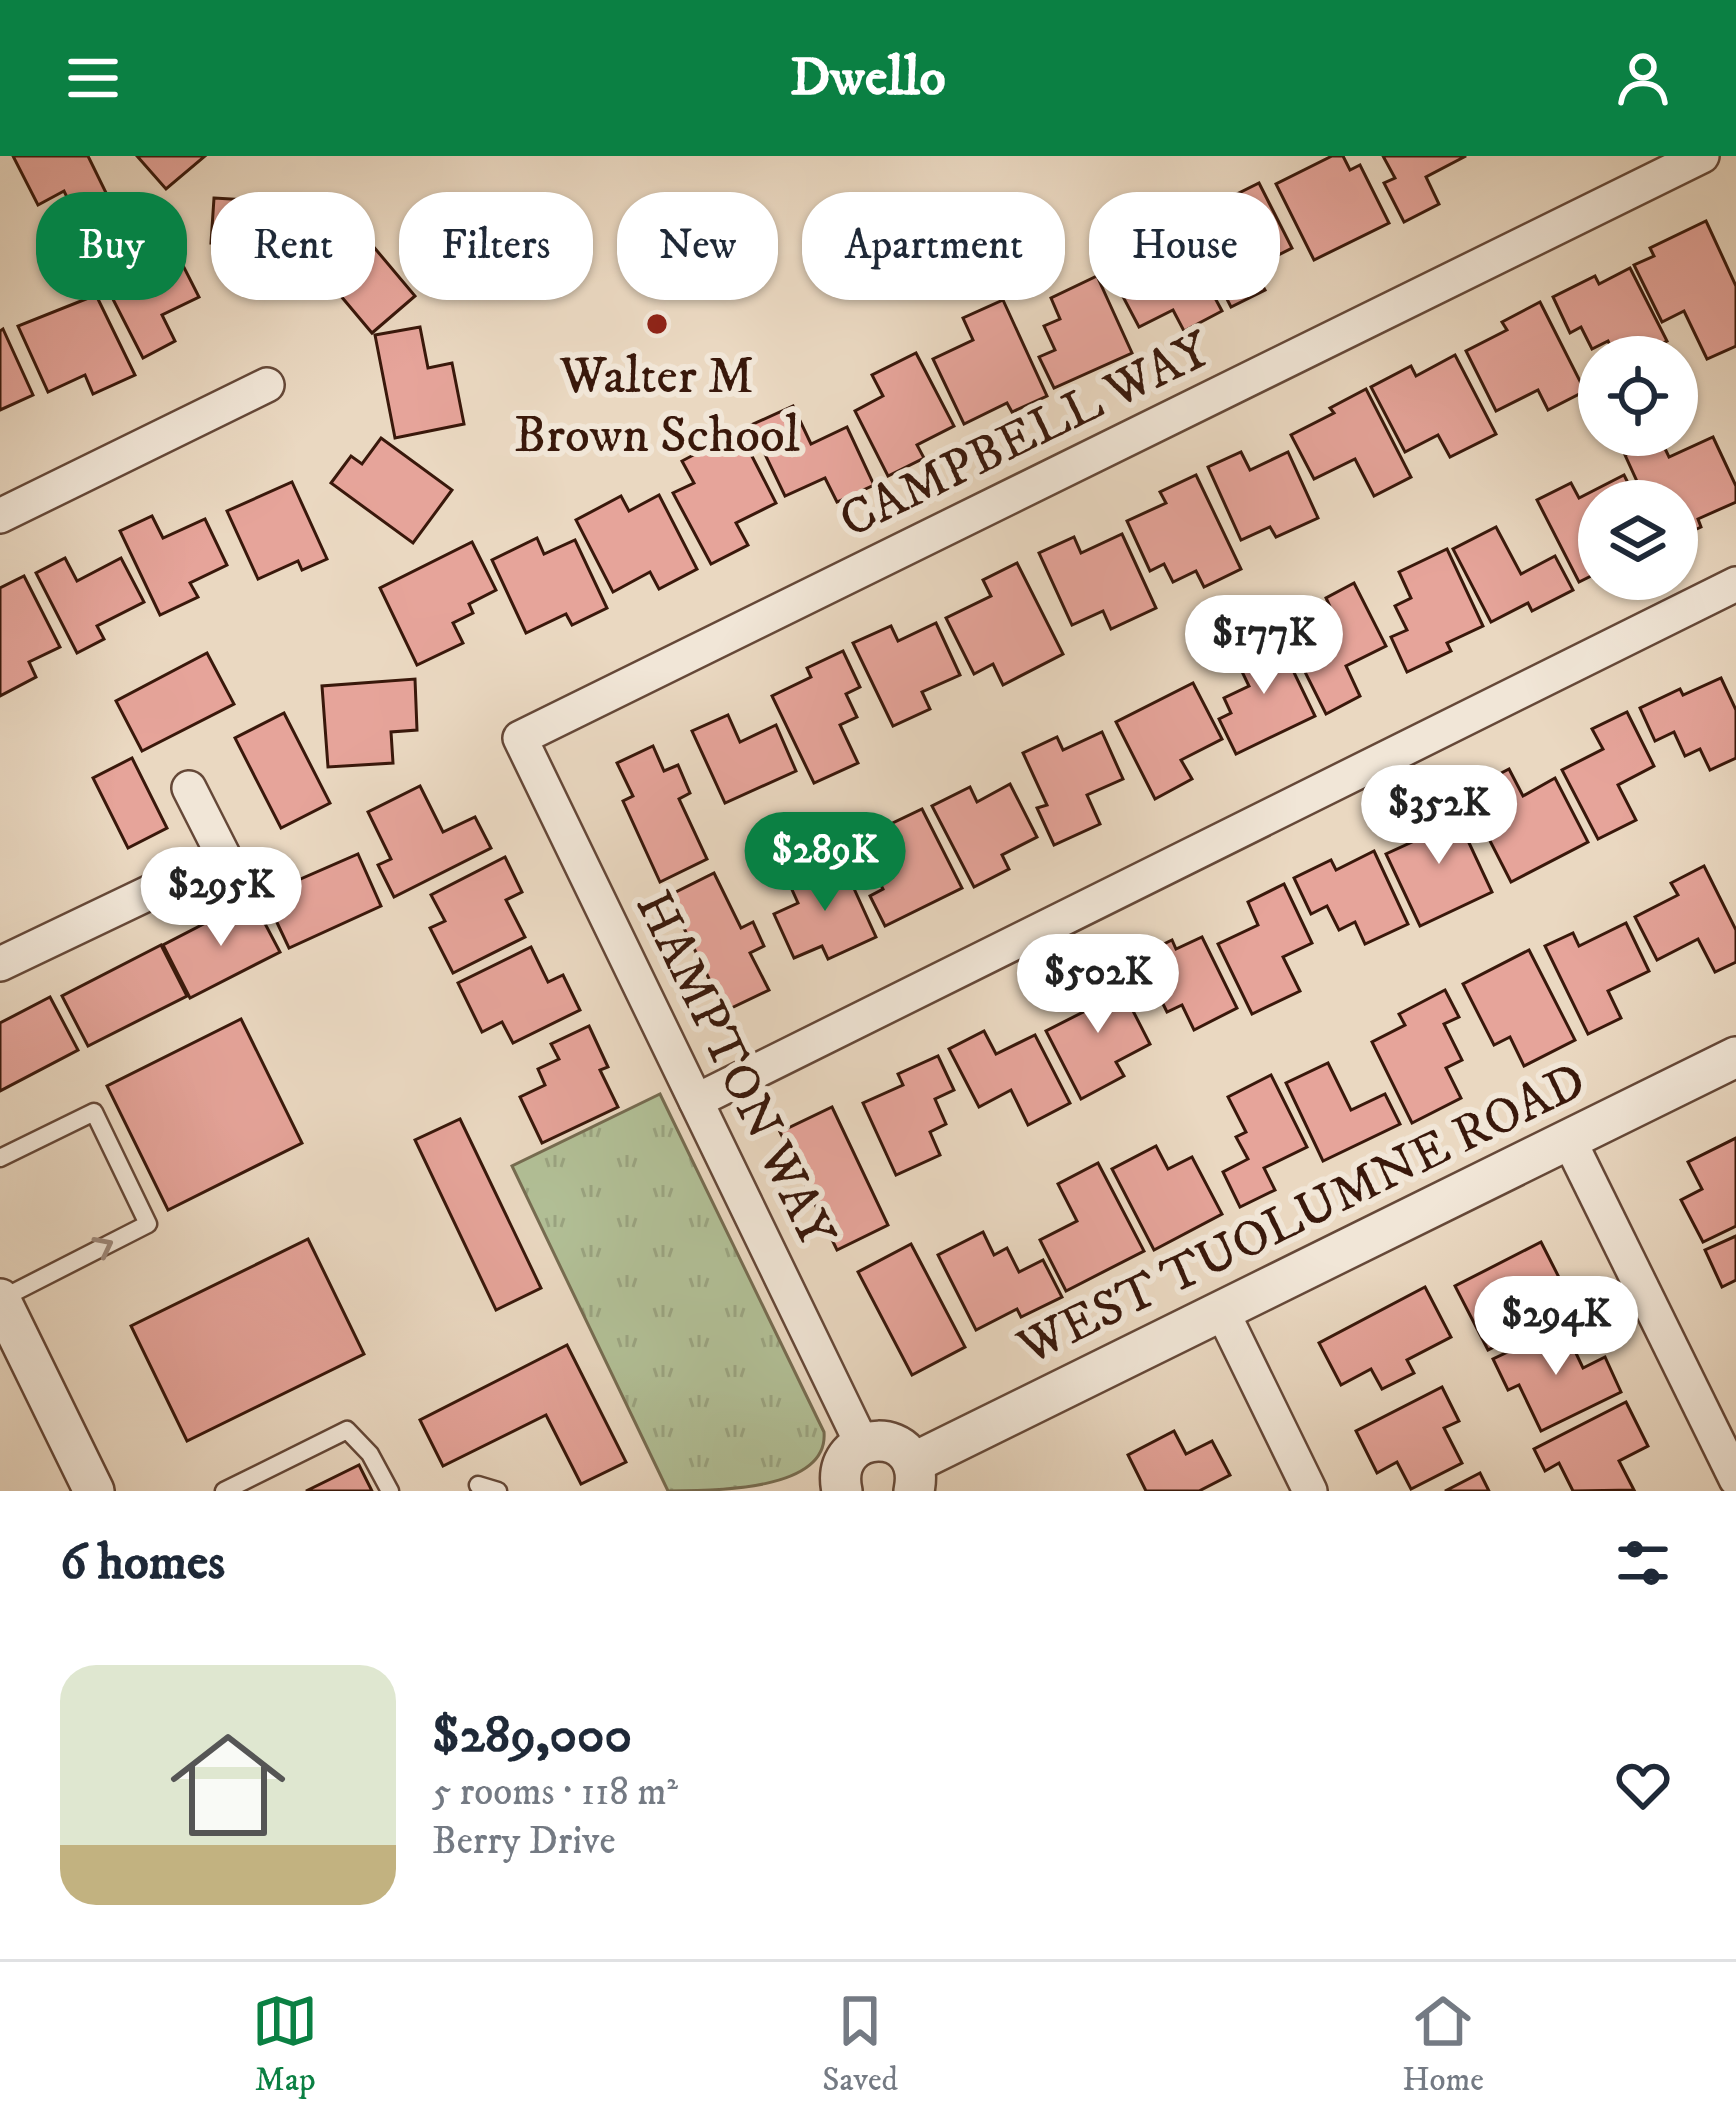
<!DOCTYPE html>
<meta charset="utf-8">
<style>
:root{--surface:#fff;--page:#f6f6f7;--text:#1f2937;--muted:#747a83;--line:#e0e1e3;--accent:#0b8043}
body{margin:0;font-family:"IM FELL DW Pica",serif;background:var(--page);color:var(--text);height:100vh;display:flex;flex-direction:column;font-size:45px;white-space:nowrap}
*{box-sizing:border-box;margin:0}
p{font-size:39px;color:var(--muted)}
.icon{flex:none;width:66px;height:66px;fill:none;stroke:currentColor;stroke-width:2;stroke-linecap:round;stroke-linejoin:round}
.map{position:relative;height:1335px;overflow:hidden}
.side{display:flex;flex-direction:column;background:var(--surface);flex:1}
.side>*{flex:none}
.top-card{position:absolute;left:36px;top:36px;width:1665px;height:108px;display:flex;gap:24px}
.buttons{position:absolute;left:1578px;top:180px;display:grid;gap:24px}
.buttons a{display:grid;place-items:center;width:120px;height:120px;border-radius:50%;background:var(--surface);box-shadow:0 3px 9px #0004;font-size:60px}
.price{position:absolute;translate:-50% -102px;padding:0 27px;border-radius:42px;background:#fff;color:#222;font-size:39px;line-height:78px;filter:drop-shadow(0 3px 6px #0008)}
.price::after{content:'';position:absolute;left:50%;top:72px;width:36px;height:27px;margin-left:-18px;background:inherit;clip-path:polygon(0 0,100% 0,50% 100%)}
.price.active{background:var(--accent);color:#fff}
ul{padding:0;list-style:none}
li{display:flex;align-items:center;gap:36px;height:300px;padding:0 60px}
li+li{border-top:3px solid var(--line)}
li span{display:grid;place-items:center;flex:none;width:336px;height:240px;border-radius:36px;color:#555}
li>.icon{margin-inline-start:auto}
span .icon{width:144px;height:144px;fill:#fffc;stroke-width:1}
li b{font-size:51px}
h2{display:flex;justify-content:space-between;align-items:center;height:144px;padding:0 60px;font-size:51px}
.tag{padding:0 42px;border-radius:48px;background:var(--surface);box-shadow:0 3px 9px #0004;font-size:42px;line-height:108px}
.tag.active{background:var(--accent);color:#fff}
header{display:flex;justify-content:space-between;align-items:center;height:156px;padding:0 60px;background:var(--accent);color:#fff;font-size:54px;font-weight:700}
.tab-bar{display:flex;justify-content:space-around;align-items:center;height:168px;border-top:3px solid var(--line);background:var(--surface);font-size:33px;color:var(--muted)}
.tab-bar a{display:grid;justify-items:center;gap:6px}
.tab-bar .active{color:var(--accent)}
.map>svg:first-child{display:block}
.park{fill:url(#park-tufts);stroke:#766c51;stroke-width:3}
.building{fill:#e6a49a;stroke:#39180b;stroke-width:3}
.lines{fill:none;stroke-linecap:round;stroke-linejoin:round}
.service-casing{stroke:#654838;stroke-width:21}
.minor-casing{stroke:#654838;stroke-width:38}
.tertiary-casing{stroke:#654838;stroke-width:44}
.service{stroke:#f1e6d7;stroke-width:16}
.minor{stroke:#f1e6d7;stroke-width:33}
.tertiary{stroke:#f1e6d7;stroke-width:39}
.oneway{stroke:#9e897b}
.poi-dot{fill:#8f2418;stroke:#f1e6d7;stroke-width:4.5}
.labels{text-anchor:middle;stroke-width:12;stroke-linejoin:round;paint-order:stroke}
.poi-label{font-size:51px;fill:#39180b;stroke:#f1e6d7}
.street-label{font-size:51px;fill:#39180b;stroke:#f1e6d7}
</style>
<header><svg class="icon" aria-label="menu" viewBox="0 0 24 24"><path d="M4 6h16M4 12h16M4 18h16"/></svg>Dwello<svg class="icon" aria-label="person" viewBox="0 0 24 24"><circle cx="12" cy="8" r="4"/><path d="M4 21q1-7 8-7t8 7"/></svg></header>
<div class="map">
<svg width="1736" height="1335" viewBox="0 0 1736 1335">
<defs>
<pattern id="park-tufts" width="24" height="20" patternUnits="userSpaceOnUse" patternTransform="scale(3)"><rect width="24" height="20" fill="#b2c097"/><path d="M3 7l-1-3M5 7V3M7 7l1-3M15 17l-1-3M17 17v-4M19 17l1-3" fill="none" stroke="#9aa481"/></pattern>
</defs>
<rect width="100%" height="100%" fill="#ead8c1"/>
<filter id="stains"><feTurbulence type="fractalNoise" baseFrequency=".00167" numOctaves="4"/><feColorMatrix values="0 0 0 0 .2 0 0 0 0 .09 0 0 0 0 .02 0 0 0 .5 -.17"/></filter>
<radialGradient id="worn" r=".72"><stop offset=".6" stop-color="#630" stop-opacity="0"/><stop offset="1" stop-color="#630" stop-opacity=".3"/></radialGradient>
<path class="park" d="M660,938L824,1276C829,1335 714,1335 668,1335L512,1010Z"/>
<g class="building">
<polygon points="13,0 88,0 114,53 81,70 64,35 38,49"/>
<polygon points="137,0 205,0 166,33"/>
<polygon points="1332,0 1343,0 1350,14 1360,9 1389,67 1314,104 1276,28"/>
<polygon points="1383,0 1466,0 1426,21 1439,48 1404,66 1384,27 1395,22"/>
<polygon points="1259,27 1292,92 1253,112 1265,134 1231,151 1193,76 1235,54 1229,42"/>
<polygon points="214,42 300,47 294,121 220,116 222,87 211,87"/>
<polygon points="346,58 415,140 372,177 303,95"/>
<polygon points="1706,65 1736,130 1736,190 1707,203 1684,155 1662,166 1634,109 1654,100 1650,92"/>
<polygon points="1138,77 1147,94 1167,84 1187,122 1200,114 1222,155 1184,175 1173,154 1139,171 1100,97"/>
<polygon points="167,78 199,141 162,159 175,185 143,202 98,114"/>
<polygon points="1630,112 1667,185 1635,201 1616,201 1608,185 1592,193 1581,171 1570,177 1553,141 1595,120 1599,128"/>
<polygon points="1097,120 1132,197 1054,232 1039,201 1055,194 1044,170 1060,163 1051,142"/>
<polygon points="96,139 135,219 93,238 85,219 48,236 18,170"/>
<polygon points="1003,144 1047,240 1012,256 1007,247 964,268 933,203 973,184 963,162"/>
<polygon points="1540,146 1585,235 1548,254 1538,234 1496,255 1466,195 1507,174 1502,166"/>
<polygon points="420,171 428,212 452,207 464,268 395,282 375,179"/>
<polygon points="3,173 33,239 0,254 0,175"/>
<polygon points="916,197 954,270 917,289 924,302 888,320 855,255 883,240 872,219"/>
<polygon points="1455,199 1496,278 1450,301 1438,279 1405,296 1371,231 1411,210 1416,220"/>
<polygon points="1366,233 1411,321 1374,340 1355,303 1314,323 1291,279 1334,257 1330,252"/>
<polygon points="793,250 811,288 847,271 874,329 837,346 825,322 785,340 751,269"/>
<polygon points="739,275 776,347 736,367 748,389 711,408 673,337 694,327 682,305"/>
<polygon points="1713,281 1736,330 1736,346 1698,363 1701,371 1677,382 1677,345 1646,345 1625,299 1660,282 1669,301"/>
<polygon points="381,282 452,334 413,387 331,327 351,300 362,308"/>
<polygon points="1241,296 1250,314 1288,296 1318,362 1276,381 1270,371 1241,384 1208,311"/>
<polygon points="1196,319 1241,413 1204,431 1196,415 1173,426 1164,408 1150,415 1127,365 1166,347 1160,336"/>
<polygon points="1624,319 1637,345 1599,345 1599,416 1579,426 1537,344 1571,327 1579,342"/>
<polygon points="292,326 327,403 302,414 298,405 258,423 227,355"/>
<polygon points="659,339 697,413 659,433 650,416 613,436 576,364 621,340 629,355"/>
<polygon points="152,360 163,382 205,363 227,409 190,427 198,441 160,459 120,375"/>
<polygon points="1496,371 1521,418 1555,400 1573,434 1532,455 1528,447 1491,466 1453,393"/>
<polygon points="1122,378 1156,452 1111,473 1103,455 1072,469 1039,397 1074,381 1081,397"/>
<polygon points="537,382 544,398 575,384 607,452 572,469 566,458 526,477 492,404"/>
<polygon points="472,386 496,434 469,448 473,457 453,467 463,487 417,509 380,432"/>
<polygon points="1447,393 1483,470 1447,487 1451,495 1407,516 1391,481 1407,474 1395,450 1411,442 1399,416"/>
<polygon points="65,402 77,425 121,402 144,446 97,470 104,483 77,497 36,417"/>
<polygon points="1017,407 1063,498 1003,529 993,508 974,518 946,462 991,440 983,424"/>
<polygon points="24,420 60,491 29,506 36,521 0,540 0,432"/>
<polygon points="1354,427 1386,490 1346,510 1360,540 1326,558 1287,480 1333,457 1326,442"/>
<polygon points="936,467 960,519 922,536 930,553 893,570 853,487 891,470 898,485"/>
<polygon points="1275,477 1315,560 1236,598 1219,563 1231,557 1224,542 1249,530 1233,497"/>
<polygon points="843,495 860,531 846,538 857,561 840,569 858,607 814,627 772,540 811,521 807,512"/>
<polygon points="207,497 234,548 142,595 116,545"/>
<polygon points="1721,522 1736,554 1736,602 1710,614 1700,593 1685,600 1674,576 1655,585 1640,552 1680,533 1683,539"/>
<polygon points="415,523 417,574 391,576 393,607 328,611 322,530"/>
<polygon points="1193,527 1222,583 1181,604 1192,623 1155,643 1116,566"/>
<polygon points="1627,556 1654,610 1618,629 1636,664 1598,683 1562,614 1603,593 1592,573"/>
<polygon points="284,557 330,647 281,672 235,582"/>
<polygon points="728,559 740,586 776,569 796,615 725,647 692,575"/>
<polygon points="1102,576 1123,623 1087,639 1100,668 1054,689 1037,652 1047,649 1023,597 1057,581 1063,594"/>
<polygon points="653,590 664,615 678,609 690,637 679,643 707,703 660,726 623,645 633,640 617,607"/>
<polygon points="132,602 167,672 128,692 93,622"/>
<polygon points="1509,613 1523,640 1555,622 1588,686 1511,726 1465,636"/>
<polygon points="1010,628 1037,681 1002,699 1009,713 974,731 932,650 970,631 977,646"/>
<polygon points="420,630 443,676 475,661 491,692 394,741 378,709 391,703 368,656"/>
<polygon points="1449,644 1492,736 1420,770 1386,698 1425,680 1415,659"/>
<polygon points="922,653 962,732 885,770 870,740 883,733 872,711 889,702 876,675"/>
<polygon points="1374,695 1408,768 1365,788 1355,766 1339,774 1327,750 1311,758 1294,722 1331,704 1336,714"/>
<polygon points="358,698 381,750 289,792 264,739"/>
<polygon points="505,701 522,736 506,744 525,781 453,817 430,772 445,765 431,739"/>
<polygon points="841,704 876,781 828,803 822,790 794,802 774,758 798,747 789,727"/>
<polygon points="1704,710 1736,774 1736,806 1715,816 1698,783 1657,804 1635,761 1678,739 1671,727"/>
<polygon points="714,717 741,772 753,766 764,790 750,797 769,834 725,855 668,740"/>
<polygon points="1284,728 1312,787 1283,801 1300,835 1252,858 1218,788 1258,769 1248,746"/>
<polygon points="252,743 280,796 190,842 163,789"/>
<polygon points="1626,767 1649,815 1608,835 1621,862 1588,878 1545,790 1573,777 1579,790"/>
<polygon points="1202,781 1237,852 1194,874 1182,849 1167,856 1156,834 1138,842 1121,809 1172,784 1176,793"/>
<polygon points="161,789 187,840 88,890 62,840"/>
<polygon points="531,791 548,826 563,819 580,854 513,887 502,866 482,876 458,827"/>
<polygon points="1529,794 1575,884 1524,910 1510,881 1494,889 1463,828"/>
<polygon points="1112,814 1150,888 1116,906 1124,920 1081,943 1046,875 1087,854 1076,832"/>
<polygon points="1445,834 1459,861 1444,868 1462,904 1446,912 1461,942 1412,967 1372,886 1405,869 1399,858"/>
<polygon points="50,841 78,894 0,935 0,867"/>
<polygon points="241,863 302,987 168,1054 107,930"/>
<polygon points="589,870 608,911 600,914 618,951 542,987 520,941 545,929 538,913 559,903 551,888"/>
<polygon points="984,875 996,898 1035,879 1070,947 1028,969 1011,934 979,951 949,893"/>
<polygon points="938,900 954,934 935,943 946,968 930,976 940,999 896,1019 863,947 903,929 898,918"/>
<polygon points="1328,907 1351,954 1385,938 1400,968 1323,1005 1286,927"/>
<polygon points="1271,919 1307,991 1264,1012 1275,1034 1240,1051 1223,1016 1248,1003 1236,981 1246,976 1228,941"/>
<polygon points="832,951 888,1069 837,1094 780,976"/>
<polygon points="460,963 541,1132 496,1154 415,984"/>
<polygon points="1736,982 1736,1070 1703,1086 1681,1044 1702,1033 1688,1006"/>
<polygon points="1156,990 1168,1013 1192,1001 1222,1058 1154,1094 1112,1013"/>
<polygon points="1098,1007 1144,1095 1066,1135 1040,1084 1077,1065 1058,1028"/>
<polygon points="983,1076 994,1099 1007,1092 1019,1116 1043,1104 1062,1141 1021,1161 1017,1153 976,1174 938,1099"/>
<polygon points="1736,1080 1736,1124 1722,1131 1705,1094"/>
<polygon points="308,1083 364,1198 187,1285 131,1170"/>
<polygon points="1541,1086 1574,1151 1488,1194 1455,1130"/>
<polygon points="911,1088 965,1191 912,1219 858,1116"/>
<polygon points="1425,1131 1451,1181 1407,1204 1414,1217 1382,1233 1371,1213 1341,1229 1319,1187"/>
<polygon points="1563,1170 1583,1212 1605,1201 1621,1236 1541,1275 1519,1229 1508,1234 1493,1203"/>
<polygon points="567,1189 626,1306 581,1328 546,1259 443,1310 420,1264"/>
<polygon points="1442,1231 1459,1265 1444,1272 1462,1307 1411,1333 1397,1306 1377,1317 1356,1275"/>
<polygon points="1626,1246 1648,1290 1619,1305 1634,1334 1573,1335 1559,1307 1545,1315 1534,1293"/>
<polygon points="1174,1275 1186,1298 1212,1285 1230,1319 1199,1335 1146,1335 1128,1299"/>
<polygon points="359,1309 372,1335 306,1335"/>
<polygon points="1480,1317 1489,1335 1445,1335"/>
</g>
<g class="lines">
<g class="service-casing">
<g id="service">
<polyline points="0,1002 94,956 148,1068 1,1143"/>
<polyline points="478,1329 498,1335"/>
<polyline points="224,1335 347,1274 370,1298 390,1335"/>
</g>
</g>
<g class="minor-casing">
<g id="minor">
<polyline points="0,360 267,229"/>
<polyline points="0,808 224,701 189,632"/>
<polyline points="696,945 1736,428"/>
<polyline points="1569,984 1736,1323"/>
<polyline points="1222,1155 1310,1335"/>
<polyline points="862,1288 520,582 1702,0"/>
</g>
</g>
<g class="tertiary-casing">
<g id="tertiary">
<polyline points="0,1143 94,1335"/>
<polyline points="913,1307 1736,901"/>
<path d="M842,1335C828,1270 928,1267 914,1335"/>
</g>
</g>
<use href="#service" class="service"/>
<use href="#minor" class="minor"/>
<use href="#tertiary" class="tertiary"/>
</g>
<defs><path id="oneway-chevron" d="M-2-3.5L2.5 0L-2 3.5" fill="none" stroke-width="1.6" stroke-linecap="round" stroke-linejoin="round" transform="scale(3)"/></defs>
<use class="oneway" href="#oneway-chevron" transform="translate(104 1090) rotate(-27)"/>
<circle class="poi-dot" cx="657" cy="168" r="12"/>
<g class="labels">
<g class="poi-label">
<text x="657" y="236">Walter M<tspan x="657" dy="59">Brown School</tspan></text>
</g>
<g class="street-label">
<text transform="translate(1024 277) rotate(-26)" y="18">CAMPBELL WAY</text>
<text transform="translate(737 912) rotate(64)" y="18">HAMPTON WAY</text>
<text transform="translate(1301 1056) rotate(-26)" y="18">WEST TUOLUMNE ROAD</text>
</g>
</g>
<rect width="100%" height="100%" filter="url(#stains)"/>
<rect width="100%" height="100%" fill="url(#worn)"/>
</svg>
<div class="buttons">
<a><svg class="icon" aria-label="locate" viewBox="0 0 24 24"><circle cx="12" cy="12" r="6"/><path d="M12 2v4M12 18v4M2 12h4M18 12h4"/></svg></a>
<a><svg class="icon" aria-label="layers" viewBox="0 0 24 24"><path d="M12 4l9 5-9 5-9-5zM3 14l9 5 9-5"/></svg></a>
</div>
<b class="price" style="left:1264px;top:541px">$177K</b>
<b class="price" style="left:1439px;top:711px">$352K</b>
<b class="price active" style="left:825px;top:758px">$289K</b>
<b class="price" style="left:221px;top:793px">$295K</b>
<b class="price" style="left:1098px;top:880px">$502K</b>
<b class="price" style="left:1556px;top:1222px">$294K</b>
<div class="top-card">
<a class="tag active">Buy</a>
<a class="tag">Rent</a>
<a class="tag">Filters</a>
<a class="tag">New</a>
<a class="tag">Apartment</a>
<a class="tag">House</a>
</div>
</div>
<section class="side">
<h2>6 homes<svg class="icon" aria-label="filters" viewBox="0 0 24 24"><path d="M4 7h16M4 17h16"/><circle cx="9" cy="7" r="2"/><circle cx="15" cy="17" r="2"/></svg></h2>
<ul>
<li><span style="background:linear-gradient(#dfe7d0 75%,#c2b280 0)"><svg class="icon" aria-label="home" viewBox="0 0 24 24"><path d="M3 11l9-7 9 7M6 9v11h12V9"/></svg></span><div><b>$289,000</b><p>5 rooms · 118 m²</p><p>Berry Drive</p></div><svg class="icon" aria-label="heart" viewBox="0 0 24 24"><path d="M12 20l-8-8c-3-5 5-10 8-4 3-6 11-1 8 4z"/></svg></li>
</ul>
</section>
<nav class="tab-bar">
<a class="active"><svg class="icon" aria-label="map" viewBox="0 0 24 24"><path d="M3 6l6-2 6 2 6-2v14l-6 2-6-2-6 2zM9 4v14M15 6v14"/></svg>Map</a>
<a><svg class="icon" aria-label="saved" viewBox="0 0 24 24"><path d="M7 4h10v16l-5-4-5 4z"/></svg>Saved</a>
<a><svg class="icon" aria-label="home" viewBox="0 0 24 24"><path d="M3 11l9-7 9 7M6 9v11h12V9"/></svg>Home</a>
</nav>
